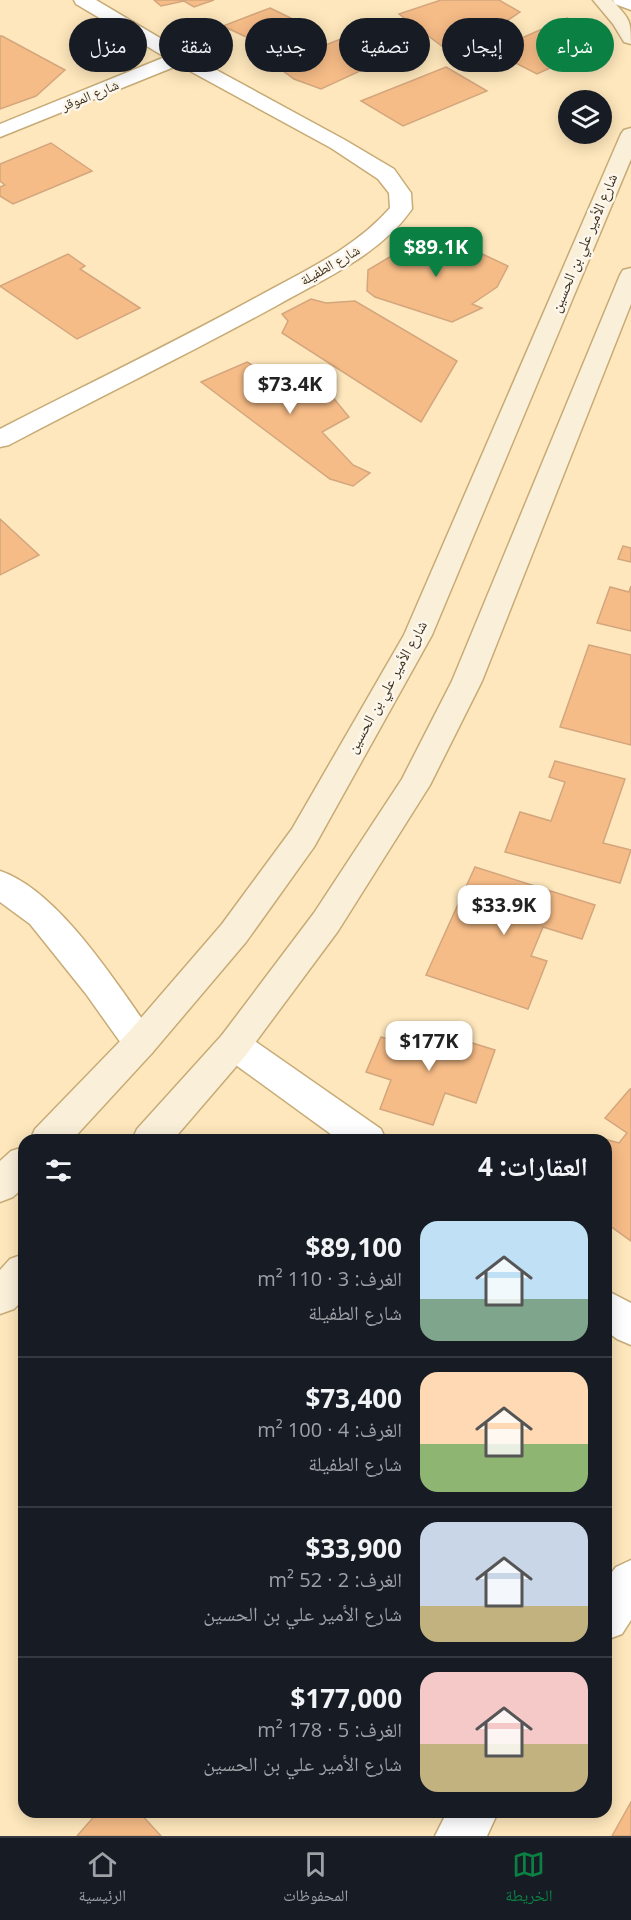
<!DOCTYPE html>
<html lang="ar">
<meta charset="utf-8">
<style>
:root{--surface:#171b24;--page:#242831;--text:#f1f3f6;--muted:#9ea1a6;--line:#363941;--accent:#0b8043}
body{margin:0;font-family:"Open Sans","Noto Naskh Arabic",sans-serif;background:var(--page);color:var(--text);direction:rtl;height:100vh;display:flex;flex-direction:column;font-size:22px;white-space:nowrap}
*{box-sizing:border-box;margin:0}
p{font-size:20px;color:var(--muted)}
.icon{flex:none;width:33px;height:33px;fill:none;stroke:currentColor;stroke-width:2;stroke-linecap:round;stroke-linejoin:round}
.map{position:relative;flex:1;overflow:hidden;direction:ltr}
.details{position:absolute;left:18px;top:1134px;width:594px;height:684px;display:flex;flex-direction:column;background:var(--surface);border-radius:18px;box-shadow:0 3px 15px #0003;direction:rtl}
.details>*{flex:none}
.hud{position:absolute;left:18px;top:18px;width:596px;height:54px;direction:rtl;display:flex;gap:12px}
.controls{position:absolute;left:558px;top:90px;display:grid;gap:12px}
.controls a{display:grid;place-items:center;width:54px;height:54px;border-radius:50%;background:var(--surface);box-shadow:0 3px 15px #0003;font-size:30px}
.price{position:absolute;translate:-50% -51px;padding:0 14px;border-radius:12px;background:#fff;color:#222;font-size:20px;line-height:39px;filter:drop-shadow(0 2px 3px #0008)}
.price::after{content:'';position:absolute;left:50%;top:36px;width:18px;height:14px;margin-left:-9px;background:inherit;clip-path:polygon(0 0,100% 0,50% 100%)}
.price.active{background:var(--accent);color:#fff}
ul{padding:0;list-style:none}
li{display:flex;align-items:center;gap:18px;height:150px;padding:0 24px}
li+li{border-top:2px solid var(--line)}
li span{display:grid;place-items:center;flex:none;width:168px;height:120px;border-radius:18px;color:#555}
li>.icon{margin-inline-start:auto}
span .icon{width:72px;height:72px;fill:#fffc;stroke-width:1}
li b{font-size:26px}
h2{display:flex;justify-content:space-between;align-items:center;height:72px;padding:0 24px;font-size:26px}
.tag{padding:0 21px;border-radius:27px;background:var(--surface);box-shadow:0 3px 15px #0003;font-size:21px;line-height:54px}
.tag.active{background:var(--accent);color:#fff}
.tabs{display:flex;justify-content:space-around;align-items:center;height:84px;border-top:2px solid var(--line);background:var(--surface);font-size:16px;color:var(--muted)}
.tabs a{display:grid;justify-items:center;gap:3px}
.tabs .active{color:var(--accent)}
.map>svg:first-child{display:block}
.building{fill:#f6bc87;stroke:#d3a67d;stroke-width:1.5}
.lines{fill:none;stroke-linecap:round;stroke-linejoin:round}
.minor-casing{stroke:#c7ab76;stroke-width:3}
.tertiary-casing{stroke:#c7ab76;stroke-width:3}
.secondary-casing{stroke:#c7ab76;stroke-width:3}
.minor{fill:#fff;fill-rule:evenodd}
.tertiary{fill:#fff;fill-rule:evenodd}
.secondary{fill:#faefd9;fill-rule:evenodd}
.labels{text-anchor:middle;stroke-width:5;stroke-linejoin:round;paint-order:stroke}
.far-street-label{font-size:14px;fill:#3d321c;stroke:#fcf6ec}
.street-label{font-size:15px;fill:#3d321c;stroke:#fcf6ec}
</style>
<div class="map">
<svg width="631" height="1836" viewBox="0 0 631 1836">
<rect width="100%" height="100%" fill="#fee7bc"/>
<g class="building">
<polygon points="154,0 214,0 194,7 184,1 161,6"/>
<polygon points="441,0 499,0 520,12 487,34 447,50 399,14"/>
<polygon points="270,8 303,24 259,43 223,26"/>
<polygon points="567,18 581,25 574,28 588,35 582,38 588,40 582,43 587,46 578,50 583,53 537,74 492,51"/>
<polygon points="366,29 392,38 362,53 376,59 371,66 321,89 294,79 275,65"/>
<polygon points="0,36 2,36 65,70 36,96 0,109"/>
<polygon points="446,67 487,91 403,126 361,101"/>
<polygon points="51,143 92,171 13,204 0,196 0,187 5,185 0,181 0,164"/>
<polygon points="433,231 508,266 497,287 472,304 482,308 452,322 375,297 367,291 368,270"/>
<polygon points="68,254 85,266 80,269 140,308 77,339 0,286"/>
<polygon points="311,299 326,303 355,301 457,361 421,422 282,333 288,321 282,314"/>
<polygon points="247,362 265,373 286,368 331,395 349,417 322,432 353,465 370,473 353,486 330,479 201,382"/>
<polygon points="0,519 39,555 0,575"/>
<polygon points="623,546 631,548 631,562 618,559"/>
<polygon points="631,586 631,631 597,623 610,587 629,592"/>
<polygon points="589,645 631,655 631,745 560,727"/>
<polygon points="555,761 625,779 603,843 631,850 620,883 505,852 520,812 551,821 565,782 549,777"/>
<polygon points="475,867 595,905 582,939 543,927 531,956 547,961 528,1009 426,975"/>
<polygon points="408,1023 495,1050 476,1103 445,1093 433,1125 380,1109 391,1080 366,1072 381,1037 400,1043"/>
<polygon points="630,1089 631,1089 631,1241 606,1223 606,1140 599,1140 601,1138 619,1143 627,1133 605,1118"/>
<polygon points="631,1802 631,1836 612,1836"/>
<polygon points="98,1812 139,1812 161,1836 77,1836"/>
</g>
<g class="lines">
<g class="minor-casing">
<g id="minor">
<path d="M74,0H96L187,54L345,140L394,169L411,193L412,209C380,255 323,279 276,306C188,354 98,398 9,445L0,447V429C86,385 173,343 257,297C304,271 354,249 390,208L389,193L378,179L331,148L179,65L0,137V124L165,57L76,4Z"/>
<path d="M0,871C58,890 117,984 152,1033L157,1043L152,1053L140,1058L128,1053L86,994L30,924L0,902Z"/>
<polygon points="234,1030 246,1035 381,1129 386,1140 339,1140 222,1055 217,1045 222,1035"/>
<polygon points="606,1290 631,1303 631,1345 617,1339 606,1331"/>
</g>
</g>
<g class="tertiary-casing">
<g id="tertiary">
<polygon points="613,0 631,0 631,10 615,4"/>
<polygon points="631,1560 631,1620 622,1634 606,1640 606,1580 616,1567"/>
<polygon points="447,1812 498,1812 487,1836 435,1836"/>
</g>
</g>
<g class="secondary-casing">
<g id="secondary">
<path d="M593,0H612C629,19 631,18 631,44L624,42L613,24Z"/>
<polygon points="631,128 631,159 432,635 314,847 246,942 152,1053 72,1140 30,1140 35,1129 128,1033 222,924 292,829 404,635 621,134 624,130"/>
<polygon points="631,268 631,304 482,681 430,785 338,931 246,1055 173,1140 132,1140 137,1129 222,1035 314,913 402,779 452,681 620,275 623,270"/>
<polygon points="24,1147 24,1187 13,1197 0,1202 0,1161 11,1151"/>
<polygon points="24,1254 24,1299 14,1309 0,1314 0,1270 10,1259"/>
</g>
</g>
<use href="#minor" class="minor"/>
<use href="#tertiary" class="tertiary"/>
<use href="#secondary" class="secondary"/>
</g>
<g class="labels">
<g class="far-street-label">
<text transform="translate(90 95) rotate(-22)" y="5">شارع الموقر</text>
<text transform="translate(330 265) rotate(-30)" y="5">شارع الطفيلة</text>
</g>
<g class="street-label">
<text transform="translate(584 243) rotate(-67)" y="5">شارع الأمير علي بن الحسين</text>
<text transform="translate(387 687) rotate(-61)" y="5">شارع الأمير علي بن الحسين</text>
</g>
</g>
</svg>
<div class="controls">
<a><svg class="icon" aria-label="layers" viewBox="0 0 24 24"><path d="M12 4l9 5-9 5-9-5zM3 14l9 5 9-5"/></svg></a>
</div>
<b class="price active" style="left:436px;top:278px">$89.1K</b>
<b class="price" style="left:290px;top:415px">$73.4K</b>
<b class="price" style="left:504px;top:936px">$33.9K</b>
<b class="price" style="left:429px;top:1072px">$177K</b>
<div class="hud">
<a class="tag active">شراء</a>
<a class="tag">إيجار</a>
<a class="tag">تصفية</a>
<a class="tag">جديد</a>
<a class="tag">شقة</a>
<a class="tag">منزل</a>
</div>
<section class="details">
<h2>العقارات: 4<svg class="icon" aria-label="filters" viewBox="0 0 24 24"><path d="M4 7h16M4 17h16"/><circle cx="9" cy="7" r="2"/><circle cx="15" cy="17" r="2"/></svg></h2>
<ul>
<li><span style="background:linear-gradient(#bfe0f5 65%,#7fa58c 0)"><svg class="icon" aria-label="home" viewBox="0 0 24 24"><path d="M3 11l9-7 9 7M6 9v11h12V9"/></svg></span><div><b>$89,100</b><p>الغرف: 3 · 110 m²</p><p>شارع الطفيلة</p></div></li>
<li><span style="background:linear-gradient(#ffd9b3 60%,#8fb573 0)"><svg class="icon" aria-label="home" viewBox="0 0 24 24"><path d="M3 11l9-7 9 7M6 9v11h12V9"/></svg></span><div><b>$73,400</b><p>الغرف: 4 · 100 m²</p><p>شارع الطفيلة</p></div></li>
<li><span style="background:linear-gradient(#c9d6e8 70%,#c2b280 0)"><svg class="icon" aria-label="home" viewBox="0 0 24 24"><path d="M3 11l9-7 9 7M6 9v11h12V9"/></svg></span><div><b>$33,900</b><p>الغرف: 2 · 52 m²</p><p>شارع الأمير علي بن الحسين</p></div></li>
<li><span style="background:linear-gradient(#f6c9c9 60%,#c2b280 0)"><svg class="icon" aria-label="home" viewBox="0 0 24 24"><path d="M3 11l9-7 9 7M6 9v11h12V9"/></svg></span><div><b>$177,000</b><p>الغرف: 5 · 178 m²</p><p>شارع الأمير علي بن الحسين</p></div></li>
</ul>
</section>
</div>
<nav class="tabs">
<a class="active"><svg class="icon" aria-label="map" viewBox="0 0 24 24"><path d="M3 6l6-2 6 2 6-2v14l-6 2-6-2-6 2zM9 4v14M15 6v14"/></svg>الخريطة</a>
<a><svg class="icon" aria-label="saved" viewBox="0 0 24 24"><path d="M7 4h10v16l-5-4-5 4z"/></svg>المحفوظات</a>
<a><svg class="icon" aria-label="home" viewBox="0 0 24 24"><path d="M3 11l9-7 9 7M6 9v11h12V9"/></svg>الرئيسية</a>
</nav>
